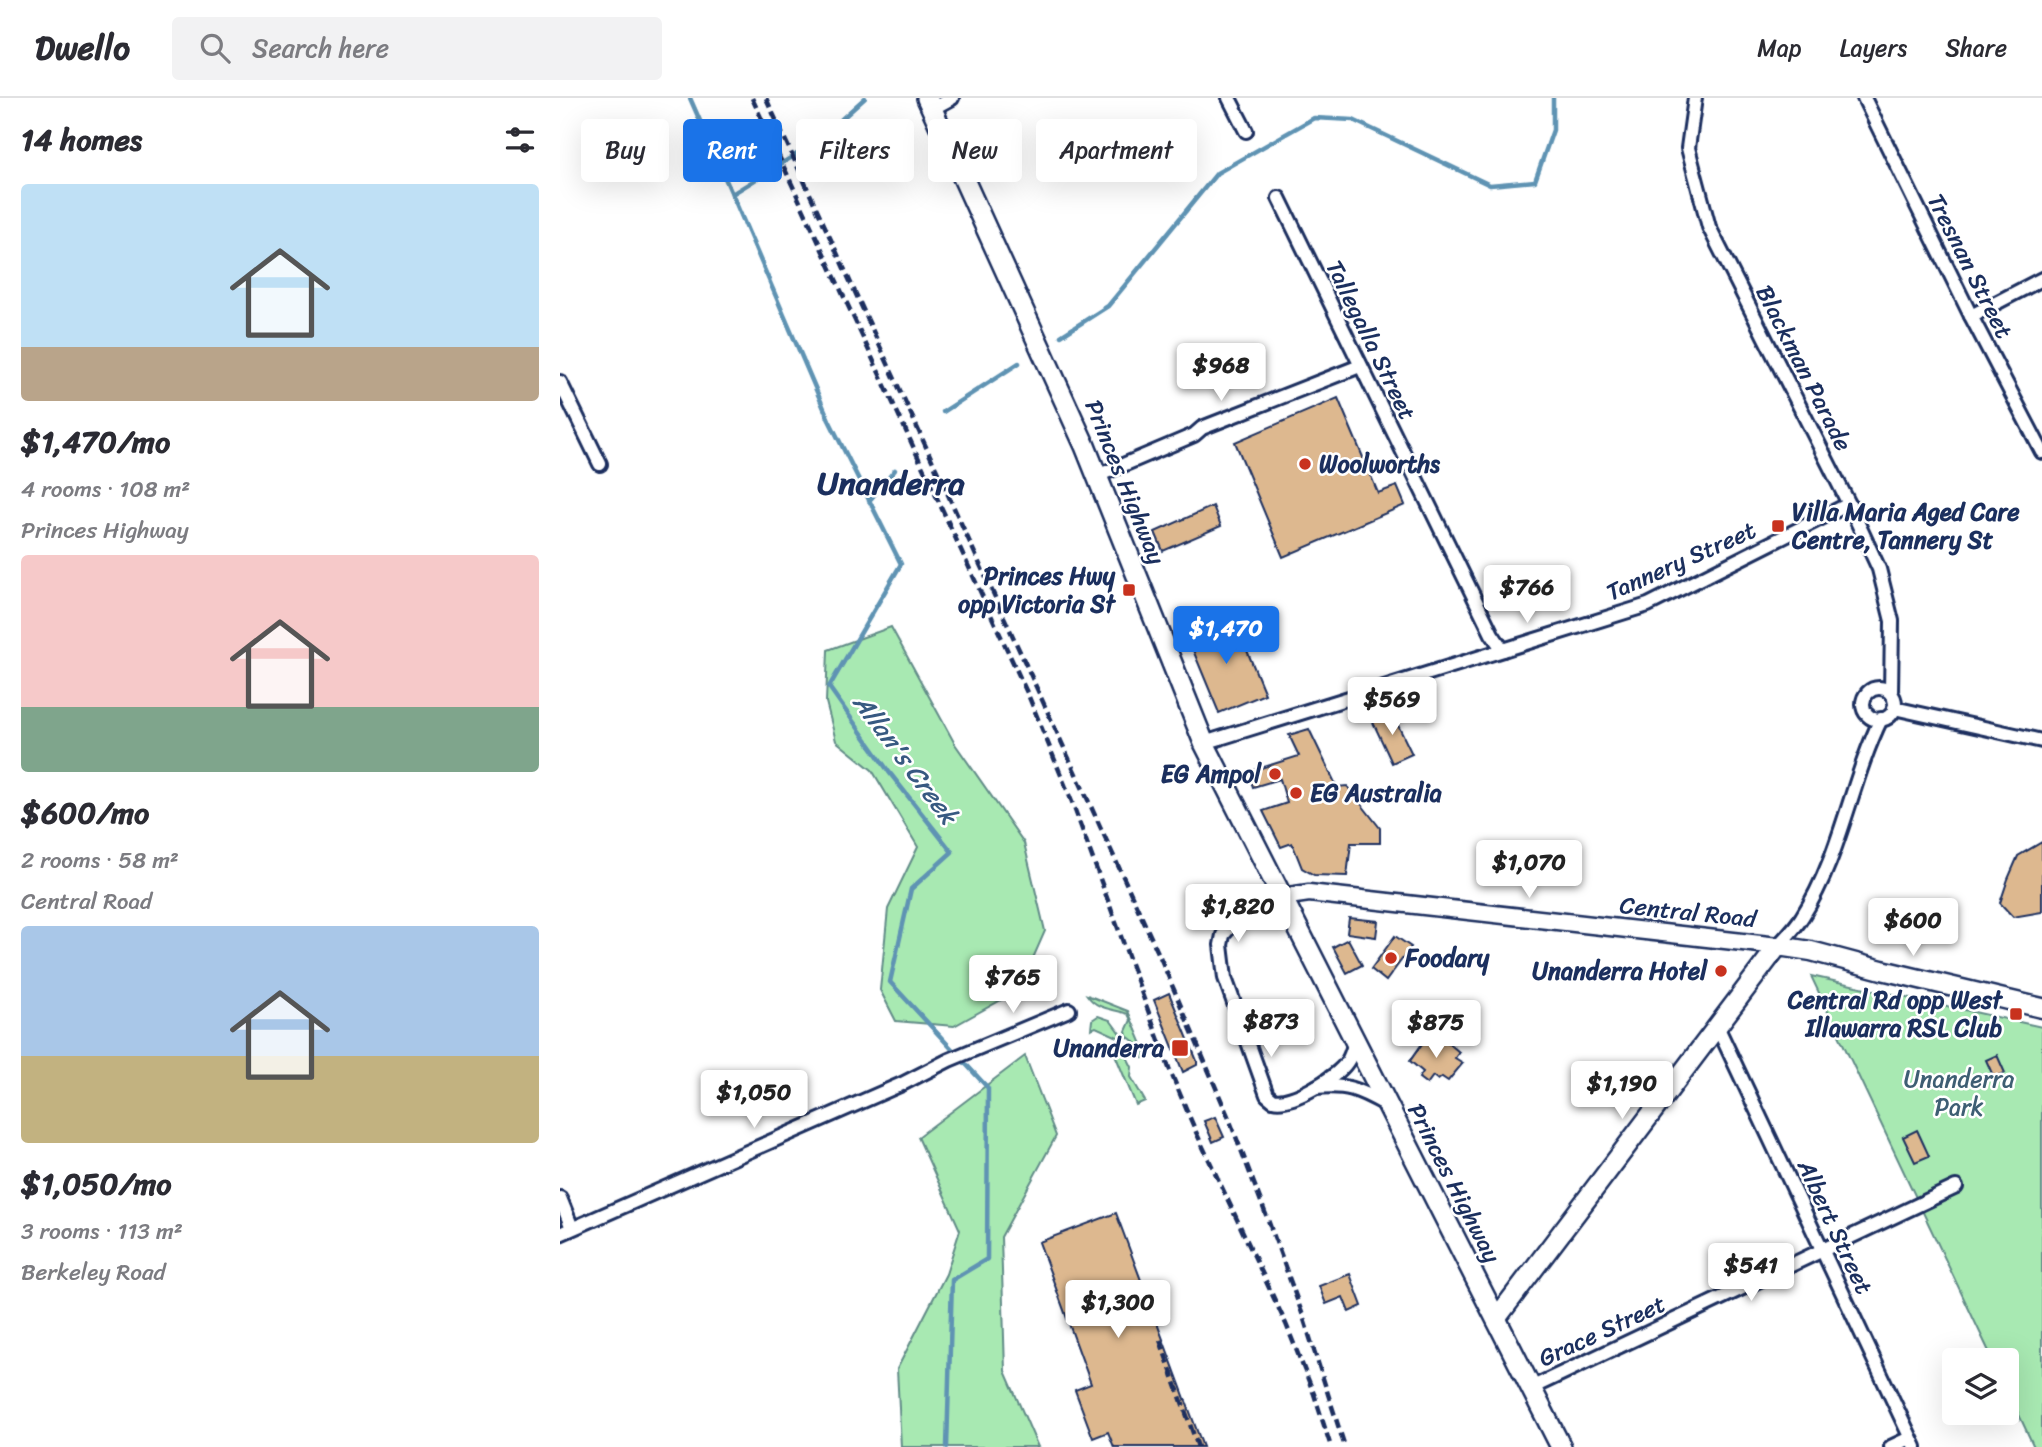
<!DOCTYPE html>
<meta charset="utf-8">
<style>
:root{--surface:#fff;--page:#f2f2f3;--text:#2b2b33;--muted:#7c7c81;--line:#e1e1e2;--accent:#1a73e8}
body{margin:0;font-family:Sriracha,sans-serif;background:var(--page);color:var(--text);height:100vh;display:flex;flex-direction:column;font-size:26px;white-space:nowrap}
*{box-sizing:border-box;margin:0}
p{font-size:23px;color:var(--muted)}
.icon{flex:none;width:38px;height:38px;fill:none;stroke:currentColor;stroke-width:2;stroke-linecap:round;stroke-linejoin:round}
.map{position:relative;flex:1;overflow:hidden}
.details{display:flex;flex-direction:column;background:var(--surface);width:560px}
.details>*{flex:none}
.hud{position:absolute;left:21px;top:21px;width:665px;height:63px;display:flex;gap:14px}
.tools{position:absolute;left:1382px;top:1250px;display:grid;gap:14px}
.tools a{display:grid;place-items:center;width:77px;height:77px;border-radius:7px;background:var(--surface);box-shadow:0 7px 28px #0002;font-size:35px}
.price{position:absolute;translate:-50% -60px;padding:0 16px;border-radius:7px;background:#fff;color:#222;font-size:23px;line-height:46px;filter:drop-shadow(0 2px 4px #0008)}
.price::after{content:'';position:absolute;left:50%;top:42px;width:21px;height:16px;margin-left:-10px;background:inherit;clip-path:polygon(0 0,100% 0,50% 100%)}
.price.active{background:var(--accent);color:#fff}
ul{padding:0;list-style:none}
li{display:grid;align-content:center;gap:14px;height:371px;padding:0 21px}
li span{display:grid;place-items:center;height:217px;border-radius:7px;color:#555}
li>.icon{margin-inline-start:auto}
span .icon{width:126px;height:126px;fill:#fffc;stroke-width:1}
li b{font-size:30px}
h2{display:flex;justify-content:space-between;align-items:center;height:84px;padding:0 21px;font-size:30px}
.tag{padding:0 24px;border-radius:7px;background:var(--surface);box-shadow:0 7px 28px #0002;font-size:24px;line-height:63px}
.tag.active{background:var(--accent);color:#fff}
header{display:flex;align-items:center;gap:42px;box-sizing:border-box;height:98px;padding:0 35px;background:var(--surface);border-bottom:2px solid var(--line)}
header strong{font-size:33px}
nav{display:flex;gap:38px;margin-inline-start:auto;font-size:24px}
.search{width:490px;height:63px;background:var(--page);display:flex;align-items:center;gap:18px;box-sizing:border-box;padding:0 24px;border-radius:7px;color:var(--muted);font-size:26px}
main{display:flex;flex:1;min-height:0}
.map>svg:first-child{display:block}
.green{fill:#a8e9b2;stroke:#628c88;stroke-width:2}
.lines{fill:none;stroke-linecap:round;stroke-linejoin:round}
.stream{stroke:#5e93b3;stroke-width:4.5}
.building{fill:#ddb88f;stroke:#1b2f5e;stroke-width:2}
.minor-casing{stroke:#1b2f5e;stroke-width:18}
.tertiary-casing{stroke:#1b2f5e;stroke-width:21}
.secondary-casing{stroke:#1b2f5e;stroke-width:23}
.primary-casing{stroke:#1b2f5e;stroke-width:24}
.minor{stroke:#fff;stroke-width:12}
.tertiary{stroke:#fff;stroke-width:16}
.secondary{stroke:#fff;stroke-width:18}
.primary{stroke:#fff;stroke-width:19}
.rail{stroke:#1b2f5e;stroke-width:4.5;stroke-dasharray:10 5;stroke-linecap:butt}
.poi-dot{fill:#c8321e;stroke:#fff;stroke-width:2.5}
.labels{text-anchor:middle;stroke-width:5;stroke-linejoin:round;paint-order:stroke}
.street-label{font-size:24px;fill:#1b2f5e;stroke:#fff}
.poi-label{font-size:24px;font-weight:bold;fill:#1b2f5e;stroke:#fff;text-anchor:end}
.park-label{font-size:24px;fill:#3e5e73;stroke:#fff}
.water-label{font-size:26px;font-style:italic;fill:#375981;stroke:#fff}
.district-label{font-size:32px;font-weight:bold;fill:#1b2f5e;stroke:#fff}
</style>
<header>
<strong>Dwello</strong>
<div class="search"><svg class="icon" aria-label="search" viewBox="0 0 24 24"><circle cx="10" cy="10" r="6"/><path d="M15 15l6 6"/></svg>Search here</div>
<nav><a>Map</a><a>Layers</a><a>Share</a></nav>
</header>
<main>
<section class="details">
<h2>14 homes<svg class="icon" aria-label="filters" viewBox="0 0 24 24"><path d="M4 7h16M4 17h16"/><circle cx="9" cy="7" r="2"/><circle cx="15" cy="17" r="2"/></svg></h2>
<ul>
<li><span style="background:linear-gradient(#bfe0f5 75%,#b9a48a 0)"><svg class="icon" aria-label="home" viewBox="0 0 24 24"><path d="M3 11l9-7 9 7M6 9v11h12V9"/></svg></span><div><b>$1,470/mo</b><p>4 rooms · 108 m²</p><p>Princes Highway</p></div></li>
<li><span style="background:linear-gradient(#f6c9c9 70%,#7fa58c 0)"><svg class="icon" aria-label="home" viewBox="0 0 24 24"><path d="M3 11l9-7 9 7M6 9v11h12V9"/></svg></span><div><b>$600/mo</b><p>2 rooms · 58 m²</p><p>Central Road</p></div></li>
<li><span style="background:linear-gradient(#a9c7e8 60%,#c2b280 0)"><svg class="icon" aria-label="home" viewBox="0 0 24 24"><path d="M3 11l9-7 9 7M6 9v11h12V9"/></svg></span><div><b>$1,050/mo</b><p>3 rooms · 113 m²</p><p>Berkeley Road</p></div></li>
</ul>
</section>
<div class="map">
<svg width="1482" height="1349" viewBox="0 0 1482 1349">
<rect width="100%" height="100%" fill="#fff"/>
<filter id="ink" filterUnits="userSpaceOnUse"><feTurbulence type="fractalNoise" baseFrequency=".0143" numOctaves="2"/><feDisplacementMap in="SourceGraphic" scale="14" xChannelSelector="R" yChannelSelector="G"/><feConvolveMatrix kernelMatrix="1 2 1 2 8 2 1 2 1" color-interpolation-filters="sRGB"/></filter>
<g filter="url(#ink)">
<g class="green">
<polygon points="331,529 395,646 464,745 485,833 459,892 394,928 336,923 320,892 328,811 358,749 312,672 276,643 266,604 268,552"/>
<polygon points="1251,878 1482,929 1482,1349 1474,1349 1447,1291 1447,1262 1433,1262"/>
<path d="M527,897L568,913L587,958L583,960L580,948L567,938L566,933L571,922L568,916C553,910 538,913 527,897Z"/>
<polygon points="538,918 550,922 564,941 567,959 572,969 571,979 585,1003 576,1007 554,954 564,950 560,940 536,929 531,931 532,922"/>
<polygon points="465,958 496,1038 441,1139 445,1273 478,1349 341,1349 337,1271 386,1176 400,1132 358,1039"/>
</g>
<g class="lines">
<g class="stream">
<polyline points="130,0 172,96"/>
<polyline points="305,0 255,45 172,96 269,322 341,466 269,589 329,674 392,754 351,791 330,884 428,990 427,1161 392,1182 387,1349"/>
<polyline points="501,238 548,208 657,75 754,20 793,22 930,87 975,83 993,32 993,0"/>
<polyline points="383,314 459,265"/>
<polyline points="309,403 335,372"/>
</g>
</g>
<g class="building">
<polygon points="778,300 818,395 837,388 845,407 723,459 675,344"/>
<polygon points="653,408 661,428 603,453 595,434"/>
<polygon points="674,521 705,596 659,615 628,540"/>
<polygon points="832,615 852,656 832,665 811,620"/>
<polygon points="749,631 777,689 787,688 820,730 820,745 791,745 787,778 754,777 742,770 732,745 721,749 703,713 727,705 720,681 693,689 688,674 739,658 729,637"/>
<polygon points="1482,744 1482,814 1453,819 1440,805 1448,781 1458,758"/>
<polygon points="789,820 818,823 816,839 787,835"/>
<polygon points="835,838 851,849 826,883 811,871"/>
<polygon points="788,841 802,867 787,875 773,849"/>
<polygon points="609,895 637,963 637,967 623,974 594,902"/>
<polygon points="869,936 882,945 885,942 899,954 895,960 903,965 888,983 882,979 878,982 873,978 867,986 859,980 863,974 850,963"/>
<polygon points="1437,957 1445,975 1434,980 1426,962"/>
<polygon points="655,1019 664,1039 653,1044 644,1023"/>
<polygon points="1357,1032 1369,1058 1355,1064 1343,1039"/>
<polygon points="556,1115 643,1349 554,1349 548,1334 533,1340 515,1292 531,1286 479,1144"/>
<polygon points="790,1176 802,1208 789,1214 783,1199 766,1206 759,1188"/>
</g>
<g class="lines">
<g class="minor-casing">
<g id="minor">
<polyline points="669,0 686,33"/>
<polyline points="1135,0 1128,50 1149,129 1289,406 1319,471 1332,523 1331,596"/>
<polyline points="1304,0 1411,218 1482,354"/>
<polyline points="372,11 392,0"/>
<polyline points="719,100 932,536 943,552"/>
<polyline points="1411,218 1482,181"/>
<polyline points="0,284 40,366"/>
<polyline points="537,378 634,337 642,330 800,268"/>
<circle cx="1319" cy="606" r="16"/>
<polyline points="1334,610 1482,643"/>
<polyline points="644,645 1088,507 1289,406"/>
<path d="M722,799L669,830L663,837L661,847L665,880L707,997L713,1002C731,1007 776,980 787,964C792,957 793,950 795,942"/>
<path d="M1218,848C1226,839 1236,829 1242,819C1281,758 1290,685 1321,621"/>
<polyline points="1157,928 1355,1349"/>
<path d="M756,989C787,986 798,991 825,1006"/>
<polyline points="0,1100 12,1130"/>
<polyline points="0,1136 342,986 389,962 509,912"/>
<polyline points="971,1290 1396,1089"/>
<polyline points="1331,1349 1350,1340"/>
</g>
</g>
<g class="tertiary-casing">
<polyline id="tertiary" points="722,799 749,795 1218,848"/>
</g>
<g class="secondary-casing">
<polyline id="secondary" points="936,1221 1218,848 1251,853 1322,872 1482,910"/>
</g>
<g class="primary-casing">
<polyline id="primary" points="367,0 525,348 644,645 1001,1349"/>
</g>
<use href="#minor" class="minor"/>
<use href="#tertiary" class="tertiary"/>
<use href="#secondary" class="secondary"/>
<use href="#primary" class="primary"/>
<g class="rail">
<polyline points="192,0 469,599 512,704 609,970 636,1034 726,1226 754,1296 771,1349"/>
<polyline points="206,0 600,859 668,1018 708,1122 742,1215 785,1349"/>
<polyline points="600,1242 638,1349"/>
</g>
</g>
</g>
<g class="poi-dot">
<circle cx="745" cy="366" r="7"/>
<rect x="1211" y="421" width="14" height="14" rx="3.5"/>
<rect x="562" y="485" width="14" height="14" rx="3.5"/>
<circle cx="715" cy="676" r="7"/>
<circle cx="736" cy="695" r="7"/>
<circle cx="831" cy="860" r="7"/>
<circle cx="1161" cy="873" r="7"/>
<rect x="1449" y="909" width="14" height="14" rx="3.5"/>
<rect x="611" y="941" width="18" height="18" rx="3.5"/>
</g>
<g class="labels">
<g class="street-label">
<text transform="translate(1410 168) rotate(63)" y="8">Tresnan Street</text>
<text transform="translate(811 242) rotate(64)" y="8">Tallegalla Street</text>
<text transform="translate(1244 270) rotate(63)" y="8">Blackman Parade</text>
<text transform="translate(565 384) rotate(68)" y="8">Princes Highway</text>
<text transform="translate(1121 463) rotate(-24)" y="8">Tannery Street</text>
<text transform="translate(1128 814) rotate(6)" y="8">Central Road</text>
<text transform="translate(894 1085) rotate(63)" y="8">Princes Highway</text>
<text transform="translate(1275 1129) rotate(65)" y="8">Albert Street</text>
<text transform="translate(1042 1233) rotate(-25)" y="8">Grace Street</text>
</g>
<g class="poi-label">
<text x="759" y="374" text-anchor="start">Woolworths</text>
<text x="1232" y="422" text-anchor="start">Villa Maria Aged Care<tspan x="1232" dy="28">Centre, Tannery St</tspan></text>
<text x="555" y="486">Princes Hwy<tspan x="555" dy="28">opp Victoria St</tspan></text>
<text x="701" y="684">EG Ampol</text>
<text x="750" y="703" text-anchor="start">EG Australia</text>
<text x="845" y="868" text-anchor="start">Foodary</text>
<text x="1147" y="881">Unanderra Hotel</text>
<text x="1442" y="910">Central Rd opp West<tspan x="1442" dy="28">Illawarra RSL Club</tspan></text>
<text x="604" y="958">Unanderra</text>
</g>
<g class="park-label">
<text x="1399" y="989">Unanderra<tspan x="1399" dy="28">Park</tspan></text>
</g>
<g class="water-label">
<text transform="translate(346 661) rotate(53)" y="9">Allan's Creek</text>
</g>
<g class="district-label">
<text x="331" y="396">Unanderra</text>
</g>
</g>
</svg>
<div class="tools">
<a><svg class="icon" aria-label="layers" viewBox="0 0 24 24"><path d="M12 4l9 5-9 5-9-5zM3 14l9 5 9-5"/></svg></a>
</div>
<b class="price" style="left:661px;top:305px">$968</b>
<b class="price" style="left:967px;top:527px">$766</b>
<b class="price active" style="left:666px;top:568px">$1,470</b>
<b class="price" style="left:832px;top:639px">$569</b>
<b class="price" style="left:969px;top:802px">$1,070</b>
<b class="price" style="left:678px;top:846px">$1,820</b>
<b class="price" style="left:1353px;top:860px">$600</b>
<b class="price" style="left:453px;top:917px">$765</b>
<b class="price" style="left:711px;top:961px">$873</b>
<b class="price" style="left:876px;top:962px">$875</b>
<b class="price" style="left:1062px;top:1023px">$1,190</b>
<b class="price" style="left:194px;top:1032px">$1,050</b>
<b class="price" style="left:1191px;top:1205px">$541</b>
<b class="price" style="left:558px;top:1242px">$1,300</b>
<div class="hud">
<a class="tag">Buy</a>
<a class="tag active">Rent</a>
<a class="tag">Filters</a>
<a class="tag">New</a>
<a class="tag">Apartment</a>
</div>
</div>
</main>
